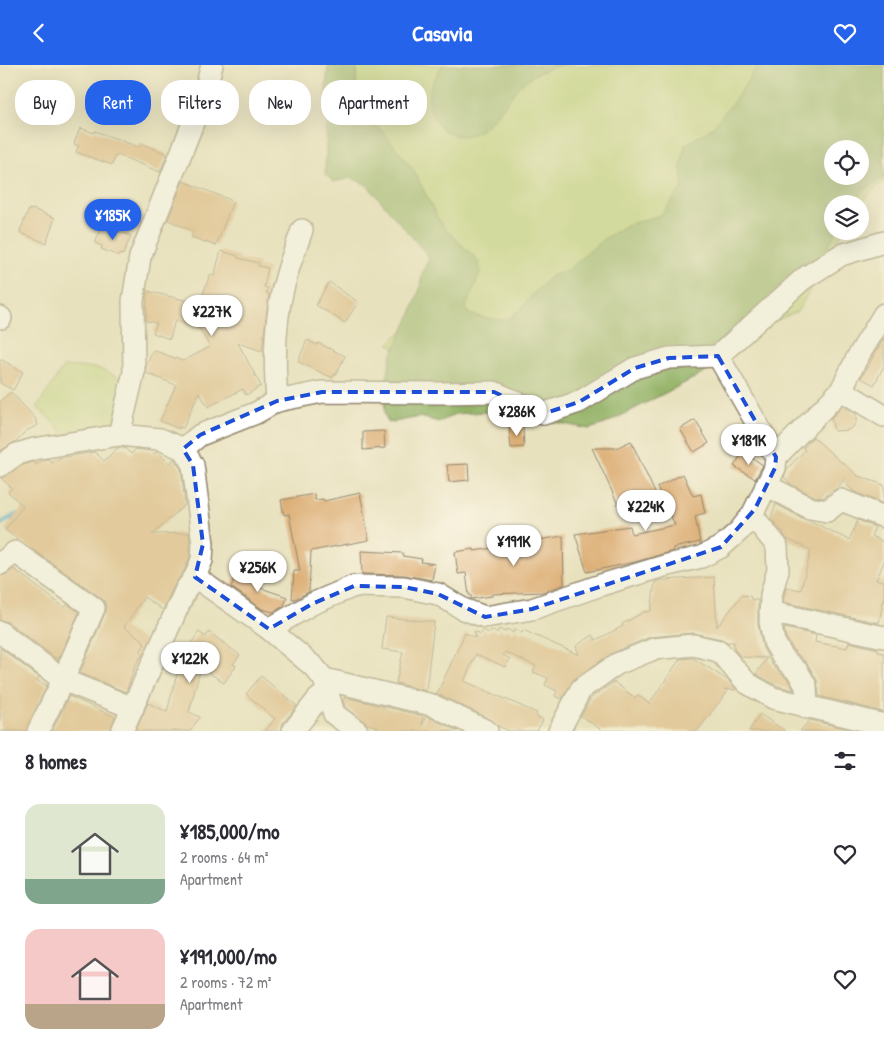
<!DOCTYPE html>
<meta charset="utf-8">
<style>
:root{--surface:#fff;--page:#f2f2f3;--text:#2b2b33;--muted:#7c7c81;--accent:#2563eb}
body{margin:0;font-family:"Patrick Hand",sans-serif;background:var(--page);color:var(--text);height:100vh;display:flex;flex-direction:column;font-size:19px;white-space:nowrap}
*{box-sizing:border-box;margin:0}
p{font-size:16px;color:var(--muted)}
.icon{flex:none;width:28px;height:28px;fill:none;stroke:currentColor;stroke-width:2;stroke-linecap:round;stroke-linejoin:round}
.map{position:relative;height:666px;overflow:hidden}
.details{display:flex;flex-direction:column;background:var(--surface);flex:1}
.details>*{flex:none}
.guide{position:absolute;left:15px;top:15px;width:500px;height:45px;display:flex;gap:10px}
.fabs{position:absolute;left:824px;top:75px;display:grid;gap:10px}
.fabs a{display:grid;place-items:center;width:45px;height:45px;border-radius:50%;background:var(--surface);box-shadow:0 5px 20px #0002;font-size:25px}
.price{position:absolute;translate:-50% -42px;padding:0 11px;border-radius:18px;background:#fff;color:#222;font-size:16px;line-height:32px;filter:drop-shadow(0 1px 2px #0008)}
.price::after{content:'';position:absolute;left:50%;top:30px;width:15px;height:11px;margin-left:-8px;background:inherit;clip-path:polygon(0 0,100% 0,50% 100%)}
.price.active{background:var(--accent);color:#fff}
ul{padding:0;list-style:none}
li{display:flex;align-items:center;gap:15px;height:125px;padding:0 25px}
li span{display:grid;place-items:center;flex:none;width:140px;height:100px;border-radius:15px;color:#555}
li>.icon{margin-inline-start:auto}
span .icon{width:60px;height:60px;fill:#fffc;stroke-width:1}
li b{font-size:21px}
h2{display:flex;justify-content:space-between;align-items:center;height:60px;padding:0 25px;font-size:21px}
.chip{padding:0 18px;border-radius:20px;background:var(--surface);box-shadow:0 5px 20px #0002;font-size:18px;line-height:45px}
.chip.active{background:var(--accent);color:#fff}
header{display:flex;justify-content:space-between;align-items:center;height:65px;padding:0 25px;background:var(--accent);color:#fff;font-size:22px;font-weight:800}
.map>svg:first-child{display:block}
.green{fill:#bad074;stroke:#7a7d49;fill-rule:evenodd}
.forest{fill:#93b266;stroke:#676e42;fill-rule:evenodd}
.lines{fill:none;stroke-linecap:round;stroke-linejoin:round}
.stream{stroke:#53a9cf;stroke-width:5}
.building{fill:#dcae75}
.minor-casing{stroke:#92866e;stroke-width:24}
.minor{stroke:#fff;stroke-width:21}
.marked{fill:none;stroke:#1d4ed8;stroke-width:4;stroke-dasharray:10 6;stroke-linejoin:round}
</style>
<header><svg class="icon" aria-label="back" viewBox="0 0 24 24"><path d="M15 5l-7 7 7 7"/></svg>Casavia<svg class="icon" aria-label="heart" viewBox="0 0 24 24"><path d="M12 20l-8-8c-3-5 5-10 8-4 3-6 11-1 8 4z"/></svg></header>
<div class="map">
<svg width="884" height="666" viewBox="0 0 884 666">
<rect width="100%" height="100%" fill="#fcf5e5"/>
<filter id="ink" filterUnits="userSpaceOnUse"><feTurbulence type="fractalNoise" baseFrequency=".02" numOctaves="2"/><feDisplacementMap in="SourceGraphic" scale="10" xChannelSelector="R" yChannelSelector="G"/><feConvolveMatrix kernelMatrix="1 2 1 2 8 2 1 2 1" color-interpolation-filters="sRGB"/></filter>
<filter id="wash" filterUnits="userSpaceOnUse"><feTurbulence type="fractalNoise" baseFrequency=".0096" numOctaves="4" result="noise"/><feDisplacementMap in="SourceGraphic" scale="20" xChannelSelector="R" yChannelSelector="G"/><feGaussianBlur stdDeviation="1.12" result="paint"/><feColorMatrix in="noise" values="0 0 0 0 0 0 0 0 0 0 0 0 0 0 0 0 0 1.4 0 .05"/><feComposite in="paint" operator="in"/></filter>
<g filter="url(#wash)">
<rect width="100%" height="100%" fill="#e8e1be"/>
<g class="green">
<path d="M342,0H884V115L860,139H832V166H843L798,246L664,305L483,330L388,279L455,217L336,73ZM832,84H860V111H832Z"/>
<polygon points="64,301 98,303 124,315 112,365 68,372 37,342"/>
</g>
<g class="forest">
<path d="M328,0H357L356,20L363,45L386,71L413,104L437,152L445,164L479,196L480,208L466,242L469,249L486,253L503,255L509,253L521,244L532,230L551,211L569,204L601,176L626,160L661,150L683,122L681,101L685,80L713,62L737,32L758,0H884V112L860,128L854,139H832V166H837L802,226L726,292L704,308L605,359L589,364L499,346L456,349L439,357L420,352L389,358L384,349L386,318L391,291L408,256L419,227L422,209L429,192L367,120L351,113L333,117L325,109L327,50L326,21ZM832,84H860V111H832Z"/>
<path d="M443,0H561C548,4 534,8 523,18C502,37 486,81 450,69C440,66 432,50 429,39C426,25 436,11 443,0Z"/>
</g>
<g class="lines">
<polyline class="stream" points="0,459 16,450 22,449"/>
</g>
<g id="blocks">
<g class="building">
<polygon points="80,63 94,68 95,66 139,82 141,78 167,89 160,107 118,90 118,91 115,91 112,100 76,87 79,81 74,79"/>
<polygon points="183,116 233,136 216,181 191,172 193,166 168,155"/>
<polygon points="29,144 32,145 33,144 55,153 46,178 21,168 20,166"/>
<polygon points="103,160 131,171 123,190 120,189 119,191 101,184 102,181 95,178"/>
<polygon points="221,186 238,191 238,193 259,198 258,201 268,203 264,222 268,223 266,228 269,229 262,286 238,278 261,321 246,330 243,324 208,342 199,327 183,363 179,362 179,364 160,356 176,320 146,308 146,302 153,285 183,296 210,282 200,264 175,255 170,274 153,268 157,258 146,256 147,226 197,238 198,234 201,235 210,209 214,211"/>
<polygon points="329,217 358,237 345,258 316,240"/>
<polygon points="884,273 884,301 874,320 861,313"/>
<polygon points="307,275 317,280 318,278 345,291 336,310 334,309 333,313 298,297"/>
<polygon points="0,294 23,307 13,325 0,318"/>
<polygon points="11,327 35,353 38,360 26,366 16,376 0,386 0,336"/>
<polygon points="843,341 856,349 856,357 853,362 848,365 834,366 831,353"/>
<polygon points="695,355 709,378 694,387 680,364"/>
<polygon points="523,361 524,382 511,383 509,362"/>
<polygon points="384,366 385,383 363,385 363,367"/>
<polygon points="813,372 841,397 841,396 858,411 884,420 884,439 853,426 846,419 845,414 836,424 832,426 831,425 823,433 814,431 792,420 784,412 787,404 805,385 803,383"/>
<polygon points="631,376 656,430 621,446 592,383 616,383"/>
<polygon points="117,383 125,383 131,389 136,384 151,386 154,389 157,386 169,398 174,394 181,404 185,440 152,469 189,468 190,479 190,492 184,506 175,519 163,545 144,532 124,562 144,576 143,578 145,579 140,587 143,589 136,599 126,627 80,608 105,548 105,537 101,533 5,465 23,441 8,427 12,423 1,413 23,400 34,397 36,400 41,396 48,394 52,398 59,393 95,387 104,396"/>
<polygon points="743,387 763,400 755,414 734,401"/>
<polygon points="468,399 469,415 449,417 447,400"/>
<polygon points="683,409 693,431 701,429 705,448 695,451 700,477 673,483 673,486 635,497 587,507 575,469 630,461 632,469 675,460 657,422"/>
<polygon points="360,428 369,475 311,486 309,527 295,534 292,534 294,506 300,506 289,449 284,450 281,435 314,429 315,435 323,434 324,436"/>
<polygon points="776,439 804,454 822,461 822,462 849,475 858,455 875,462 871,471 884,477 884,497 876,515 884,516 884,531 879,558 783,537 786,522 801,525 811,485 787,474 783,469 784,467 780,465 771,453"/>
<polygon points="526,470 526,477 563,471 564,520 542,527 492,529 492,531 471,534 471,530 469,530 466,508 458,509 455,487 474,484 474,486 507,481 506,471"/>
<polygon points="361,486 403,488 403,491 422,494 421,497 435,499 432,515 404,510 362,509"/>
<polygon points="14,504 65,543 67,539 79,547 58,595 8,557 0,555 0,511 7,509"/>
<polygon points="237,506 261,514 258,522 287,532 284,541 273,547 262,544 231,522"/>
<polygon points="714,512 717,562 742,530 750,531 751,534 758,535 758,559 763,583 773,601 788,615 794,625 778,621 756,609 767,593 741,592 734,584 734,577 727,577 722,574 692,568 650,572 612,588 574,614 562,634 555,631 557,626 545,620 548,613 533,607 536,601 505,587 503,590 510,594 505,602 476,589 464,616 537,648 536,651 543,655 537,666 509,666 498,661 492,655 437,629 465,568 475,573 474,566 481,569 483,565 489,568 491,565 497,568 499,564 505,567 507,564 513,568 515,564 522,568 523,565 579,590 576,581 593,570 596,575 623,561 622,559 644,547 651,546 655,517 662,515"/>
<polygon points="386,552 434,557 426,626 396,618 403,587 382,584"/>
<polygon points="784,563 816,570 815,577 847,583 849,577 878,584 878,587 884,588 884,647 819,631 817,615 807,598 794,586 786,572"/>
<polygon points="199,567 206,572 209,567 240,590 233,599 236,601 224,618 201,602 189,647 200,652 190,666 136,666 148,638 167,647 177,609 178,609 184,579 190,580"/>
<polygon points="0,583 39,612 37,616 47,620 26,666 0,666"/>
<polygon points="693,593 729,616 736,625 724,624 728,626 697,666 603,666 581,651 591,633 614,617 635,633 638,630 649,639 680,594"/>
<polygon points="261,611 297,641 283,658 281,666 265,666 275,654 246,629"/>
<polygon points="69,631 115,652 110,666 52,666"/>
<polygon points="345,632 423,651 422,660 426,651 428,652 458,666 376,666 378,662 367,659 345,641 343,636"/>
<polygon points="760,649 785,666 749,666"/>
<polygon points="810,655 856,666 800,666"/>
</g>
</g>
</g>
<g filter="url(#ink)">
<use href="#blocks" fill-opacity="0" stroke="#92866e" stroke-width="1"/>
<g class="lines">
<g class="minor-casing">
<g id="minor">
<polyline points="0,252 1,253"/>
<polyline points="841,325 884,351"/>
<path d="M277,336C274,294 274,250 287,209C291,194 297,180 302,165"/>
<polyline points="183,384 200,370 256,348 277,336 322,327 440,328 494,327 543,349 579,337 635,303 669,293 718,291 803,214 841,190 884,177"/>
<polyline points="776,392 841,325 857,293 884,249"/>
<polyline points="0,401 17,389 34,384 119,370"/>
<polyline points="766,420 810,443 827,446 841,435 884,452"/>
<polyline points="752,450 777,481 778,505 771,530 770,557 774,577 784,594 798,607 806,621 807,643"/>
<polyline points="0,499 15,487 94,543 63,615 38,666"/>
<polyline points="195,512 269,564 314,602 324,614 334,649 357,666"/>
<polyline points="770,547 884,572"/>
<polyline points="269,564 312,539 354,521 404,522 438,529 463,544 485,552 532,544 601,520 664,501 701,492 721,482 739,466 752,450 775,403 776,392 718,291"/>
<polyline points="0,567 63,615 133,643"/>
<polyline points="324,614 432,640 487,666"/>
<polyline points="122,666 186,524 195,512 202,495 203,479 193,400 183,384 160,374 119,370 134,307 133,236 140,192 204,30 212,0"/>
<polyline points="293,666 318,634 328,627"/>
<polyline points="559,666 581,624 617,599 654,584 693,580 719,586 747,618 773,633 884,660"/>
</g>
</g>
<use href="#minor" class="minor"/>
</g>
</g>
<path d="M0 0H884V666H0ZM718,291L776,392L775,403L755,444L721,482L532,544L485,552L438,529L404,522L354,521L312,539L269,564L195,512L203,479L193,400L183,384L200,370L277,336L322,327H494L543,349L579,337L635,303L669,293Z" fill="#e8e1be" fill-opacity=".55" fill-rule="evenodd"/>
<path class="marked" d="M718,291L776,392L775,403L755,444L721,482L532,544L485,552L438,529L404,522L354,521L312,539L269,564L195,512L203,479L193,400L183,384L200,370L277,336L322,327H494L543,349L579,337L635,303L669,293Z"/>
</svg>
<div class="fabs">
<a><svg class="icon" aria-label="locate" viewBox="0 0 24 24"><circle cx="12" cy="12" r="6"/><path d="M12 2v4M12 18v4M2 12h4M18 12h4"/></svg></a>
<a><svg class="icon" aria-label="layers" viewBox="0 0 24 24"><path d="M12 4l9 5-9 5-9-5zM3 14l9 5 9-5"/></svg></a>
</div>
<b class="price active" style="left:113px;top:176px">¥185K</b>
<b class="price" style="left:212px;top:272px">¥227K</b>
<b class="price" style="left:517px;top:372px">¥286K</b>
<b class="price" style="left:749px;top:401px">¥181K</b>
<b class="price" style="left:646px;top:467px">¥224K</b>
<b class="price" style="left:514px;top:502px">¥191K</b>
<b class="price" style="left:258px;top:528px">¥256K</b>
<b class="price" style="left:190px;top:619px">¥122K</b>
<div class="guide">
<a class="chip">Buy</a>
<a class="chip active">Rent</a>
<a class="chip">Filters</a>
<a class="chip">New</a>
<a class="chip">Apartment</a>
</div>
</div>
<section class="details">
<h2>8 homes<svg class="icon" aria-label="filters" viewBox="0 0 24 24"><path d="M4 7h16M4 17h16"/><circle cx="9" cy="7" r="2"/><circle cx="15" cy="17" r="2"/></svg></h2>
<ul>
<li><span style="background:linear-gradient(#dfe7d0 75%,#7fa58c 0)"><svg class="icon" aria-label="home" viewBox="0 0 24 24"><path d="M3 11l9-7 9 7M6 9v11h12V9"/></svg></span><div><b>¥185,000/mo</b><p>2 rooms · 64 m²</p><p>Apartment</p></div><svg class="icon" aria-label="heart" viewBox="0 0 24 24"><path d="M12 20l-8-8c-3-5 5-10 8-4 3-6 11-1 8 4z"/></svg></li>
<li><span style="background:linear-gradient(#f6c9c9 75%,#b9a48a 0)"><svg class="icon" aria-label="home" viewBox="0 0 24 24"><path d="M3 11l9-7 9 7M6 9v11h12V9"/></svg></span><div><b>¥191,000/mo</b><p>2 rooms · 72 m²</p><p>Apartment</p></div><svg class="icon" aria-label="heart" viewBox="0 0 24 24"><path d="M12 20l-8-8c-3-5 5-10 8-4 3-6 11-1 8 4z"/></svg></li>
</ul>
</section>
